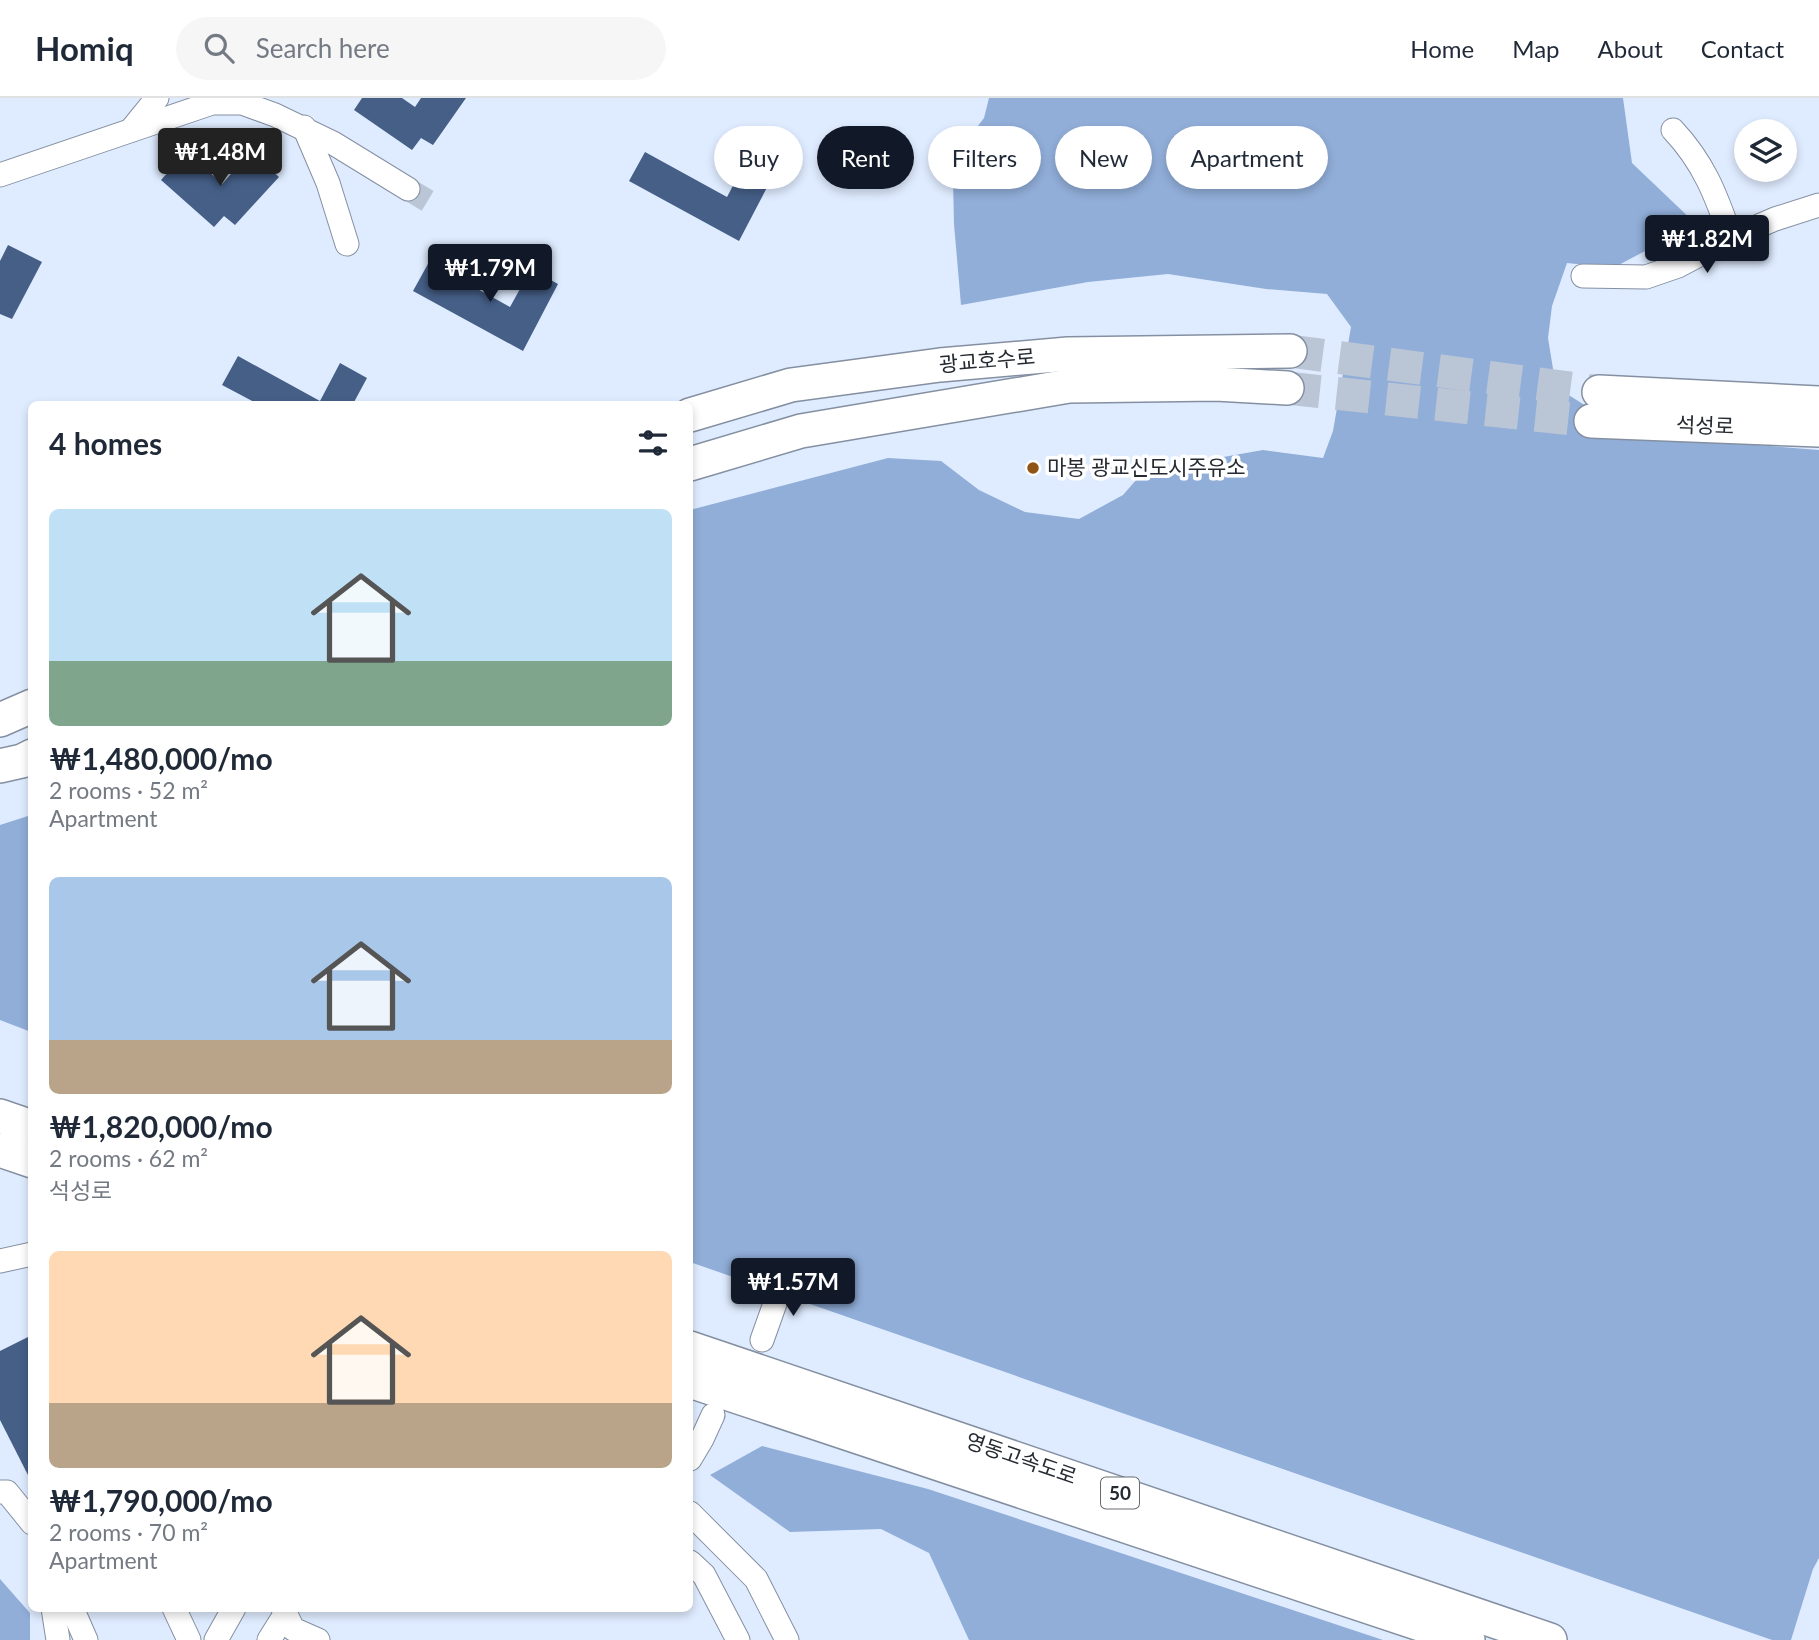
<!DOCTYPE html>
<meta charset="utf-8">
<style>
:root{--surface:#fff;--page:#f6f6f7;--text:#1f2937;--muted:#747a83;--line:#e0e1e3;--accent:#111827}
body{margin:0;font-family:Lato,"Noto Sans KR",sans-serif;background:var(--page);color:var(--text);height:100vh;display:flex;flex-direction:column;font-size:26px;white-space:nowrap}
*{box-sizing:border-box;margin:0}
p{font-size:23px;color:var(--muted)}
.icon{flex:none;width:38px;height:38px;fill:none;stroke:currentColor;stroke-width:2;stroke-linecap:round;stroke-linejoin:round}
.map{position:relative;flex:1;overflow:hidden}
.details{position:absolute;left:28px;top:303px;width:665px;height:1211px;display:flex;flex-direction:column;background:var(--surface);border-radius:10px;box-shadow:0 4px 10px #0003}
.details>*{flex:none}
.top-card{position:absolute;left:714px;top:28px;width:665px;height:63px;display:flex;gap:14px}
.buttons{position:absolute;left:1734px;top:21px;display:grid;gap:14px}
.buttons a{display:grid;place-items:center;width:63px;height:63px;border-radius:50%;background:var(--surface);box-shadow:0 4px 10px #0003;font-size:35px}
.price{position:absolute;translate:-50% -60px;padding:0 16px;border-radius:7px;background:var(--accent);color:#fff;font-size:23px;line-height:46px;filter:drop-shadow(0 2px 4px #0008)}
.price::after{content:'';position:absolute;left:50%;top:42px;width:21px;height:16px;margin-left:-10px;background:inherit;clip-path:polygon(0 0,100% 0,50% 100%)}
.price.current{background:#222;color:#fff}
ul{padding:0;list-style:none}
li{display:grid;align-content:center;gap:14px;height:371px;padding:0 21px}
li span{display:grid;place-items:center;height:217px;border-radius:10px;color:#555}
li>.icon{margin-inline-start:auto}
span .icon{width:126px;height:126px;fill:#fffc;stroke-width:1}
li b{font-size:30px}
h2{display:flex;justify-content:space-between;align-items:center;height:84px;padding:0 21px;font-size:30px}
.pill{padding:0 24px;border-radius:32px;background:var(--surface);box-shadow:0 4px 10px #0003;font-size:24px;line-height:63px}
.pill.current{background:var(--accent);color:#fff}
header{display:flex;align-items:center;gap:42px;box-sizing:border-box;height:98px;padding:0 35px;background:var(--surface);border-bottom:2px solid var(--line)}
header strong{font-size:33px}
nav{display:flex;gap:38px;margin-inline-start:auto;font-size:24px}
.search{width:490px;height:63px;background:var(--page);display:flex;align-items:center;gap:18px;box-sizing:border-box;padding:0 24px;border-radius:38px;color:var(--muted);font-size:26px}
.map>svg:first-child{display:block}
.forest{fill:#91aed9}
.building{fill:#455f87}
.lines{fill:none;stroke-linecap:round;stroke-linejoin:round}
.minor-tunnel{stroke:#bac5d6;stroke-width:23;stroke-dasharray:23 11;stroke-linecap:butt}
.highway-tunnel{stroke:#bac5d6;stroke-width:33;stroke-dasharray:33 17;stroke-linecap:butt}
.minor-casing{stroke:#8490a1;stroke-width:25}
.highway-casing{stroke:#8490a1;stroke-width:36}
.minor{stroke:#fff;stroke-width:23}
.highway{stroke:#fff;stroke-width:33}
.poi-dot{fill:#905415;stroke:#fff;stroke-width:2.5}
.labels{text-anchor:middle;stroke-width:7;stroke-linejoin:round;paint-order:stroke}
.shield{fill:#fff;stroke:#676b70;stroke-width:2}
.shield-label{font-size:19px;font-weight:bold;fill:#262b32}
.street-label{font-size:21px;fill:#262b32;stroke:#fff}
.poi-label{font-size:21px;fill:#262b32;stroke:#fff;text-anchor:start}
</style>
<header>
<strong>Homiq</strong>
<div class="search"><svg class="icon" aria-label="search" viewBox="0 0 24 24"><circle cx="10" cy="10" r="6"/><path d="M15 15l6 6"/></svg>Search here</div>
<nav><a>Home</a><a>Map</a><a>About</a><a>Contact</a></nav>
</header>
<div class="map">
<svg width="1819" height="1542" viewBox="0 0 1819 1542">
<rect width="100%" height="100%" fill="#dfecff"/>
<g class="forest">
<polygon points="989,0 1623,0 1632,65 1696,126 1613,170 1567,165 1552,208 1548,240 1556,289 1632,337 1819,352 1819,1460 1813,1471 1791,1542 1772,1542 690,1164 690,412 888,360 941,363 979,392 1025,414 1079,421 1123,397 1144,373 1263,352 1323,360 1333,333 1351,229 1327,196 1266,191 1168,176 1088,184 961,207 954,126 953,82 964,46 984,20"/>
<polygon points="31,717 32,717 31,934 0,922 0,727"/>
<polygon points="762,1348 928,1391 1383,1542 969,1542 929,1455 881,1431 790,1434 710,1377"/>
<polygon points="0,1481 30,1515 30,1542 0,1542"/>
</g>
<g class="building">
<polygon points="362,0 402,0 415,9 421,0 466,0 433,47 421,40 412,52 354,12"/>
<polygon points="187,53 222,86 251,54 279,79 235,127 224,118 214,129 161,82"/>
<polygon points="645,54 727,99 747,61 774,76 739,143 629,83"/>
<polygon points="8,147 42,164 12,221 0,216 0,163"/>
<polygon points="429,164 510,209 531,171 558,186 523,253 413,193"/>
<polygon points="238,258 320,303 340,265 367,280 353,306 258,306 222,287"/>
<polygon points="32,1237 32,1385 0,1322 0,1253"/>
</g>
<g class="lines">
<polyline class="minor-tunnel" points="408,91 436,108"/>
<g class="highway-tunnel">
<polyline points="1290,253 1599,294"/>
<polyline points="1287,290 1591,323"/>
</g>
<g class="minor-casing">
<g id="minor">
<polyline points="304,29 328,85 347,146"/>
<polyline points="131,32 157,0"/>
<path d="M1673,32C1704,65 1716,97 1731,140"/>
<polyline points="0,77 212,5 242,5 275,17 333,45 408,91"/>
<polyline points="1583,178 1646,179 1678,168 1731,140 1775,121 1819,107"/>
<polyline points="0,1163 32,1156"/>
<polyline points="762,1242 783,1183"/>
<polyline points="690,1361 702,1341 713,1317"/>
<polyline points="0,1394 7,1394 32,1425"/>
<polyline points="690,1415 756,1481 787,1542"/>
<polyline points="690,1464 704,1477 738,1542"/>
<polyline points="53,1510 58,1542"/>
<polyline points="72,1510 86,1542"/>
<polyline points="174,1510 189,1542"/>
<polyline points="283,1510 293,1531 318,1542"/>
<polyline points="216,1542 234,1510"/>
<polyline points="269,1542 286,1515"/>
</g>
</g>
<g class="highway-casing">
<g id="highway">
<polyline points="1599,294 1819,305"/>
<polyline points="690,317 791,287 940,267 1068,256 1290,253"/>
<polyline points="1591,323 1819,332"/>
<polyline points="690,366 801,333 1069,288 1216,286 1287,290"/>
<polyline points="0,622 32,608"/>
<polyline points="0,668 22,663 32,658"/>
<polyline points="0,1018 32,1029"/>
<polyline points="0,1052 32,1063"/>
<polyline points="690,1250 1550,1542"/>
<polyline points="690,1283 1468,1542"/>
</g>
</g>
<use href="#minor" class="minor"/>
<use href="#highway" class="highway"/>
</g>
<circle class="poi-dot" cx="1033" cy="370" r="7"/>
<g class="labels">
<rect class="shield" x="1101" y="1379.5" width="38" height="31" rx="5"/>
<g class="shield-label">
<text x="1120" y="1402">50</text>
</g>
<g class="street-label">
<text transform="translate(987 263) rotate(-5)" y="7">광교호수로</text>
<text transform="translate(1705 328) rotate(2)" y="7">석성로</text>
<text transform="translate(1021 1361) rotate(19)" y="7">영동고속도로</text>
</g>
<g class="poi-label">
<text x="1047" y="377">마봉 광교신도시주유소</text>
</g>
</g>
</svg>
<div class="buttons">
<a><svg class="icon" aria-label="layers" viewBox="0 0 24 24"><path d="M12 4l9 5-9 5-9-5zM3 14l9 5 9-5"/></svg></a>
</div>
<b class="price current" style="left:220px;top:90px">₩1.48M</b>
<b class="price" style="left:1707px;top:177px">₩1.82M</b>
<b class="price" style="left:490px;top:206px">₩1.79M</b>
<b class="price" style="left:793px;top:1220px">₩1.57M</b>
<div class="top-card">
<a class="pill">Buy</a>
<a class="pill current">Rent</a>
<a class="pill">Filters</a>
<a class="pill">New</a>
<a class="pill">Apartment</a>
</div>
<section class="details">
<h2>4 homes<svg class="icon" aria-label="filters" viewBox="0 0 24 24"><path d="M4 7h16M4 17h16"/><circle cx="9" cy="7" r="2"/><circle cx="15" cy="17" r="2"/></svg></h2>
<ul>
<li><span style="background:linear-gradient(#bfe0f5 70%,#7fa58c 0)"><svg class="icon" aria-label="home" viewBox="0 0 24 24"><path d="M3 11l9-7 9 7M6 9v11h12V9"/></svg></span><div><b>₩1,480,000/mo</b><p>2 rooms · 52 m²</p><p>Apartment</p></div></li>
<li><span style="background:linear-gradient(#a9c7e8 75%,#b9a48a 0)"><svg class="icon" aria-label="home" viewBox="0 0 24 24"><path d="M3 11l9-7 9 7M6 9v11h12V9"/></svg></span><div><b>₩1,820,000/mo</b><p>2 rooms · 62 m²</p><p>석성로</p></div></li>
<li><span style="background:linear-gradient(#ffd9b3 70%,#b9a48a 0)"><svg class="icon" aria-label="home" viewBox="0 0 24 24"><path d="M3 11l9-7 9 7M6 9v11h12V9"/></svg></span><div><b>₩1,790,000/mo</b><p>2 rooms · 70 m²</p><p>Apartment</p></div></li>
</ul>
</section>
</div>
